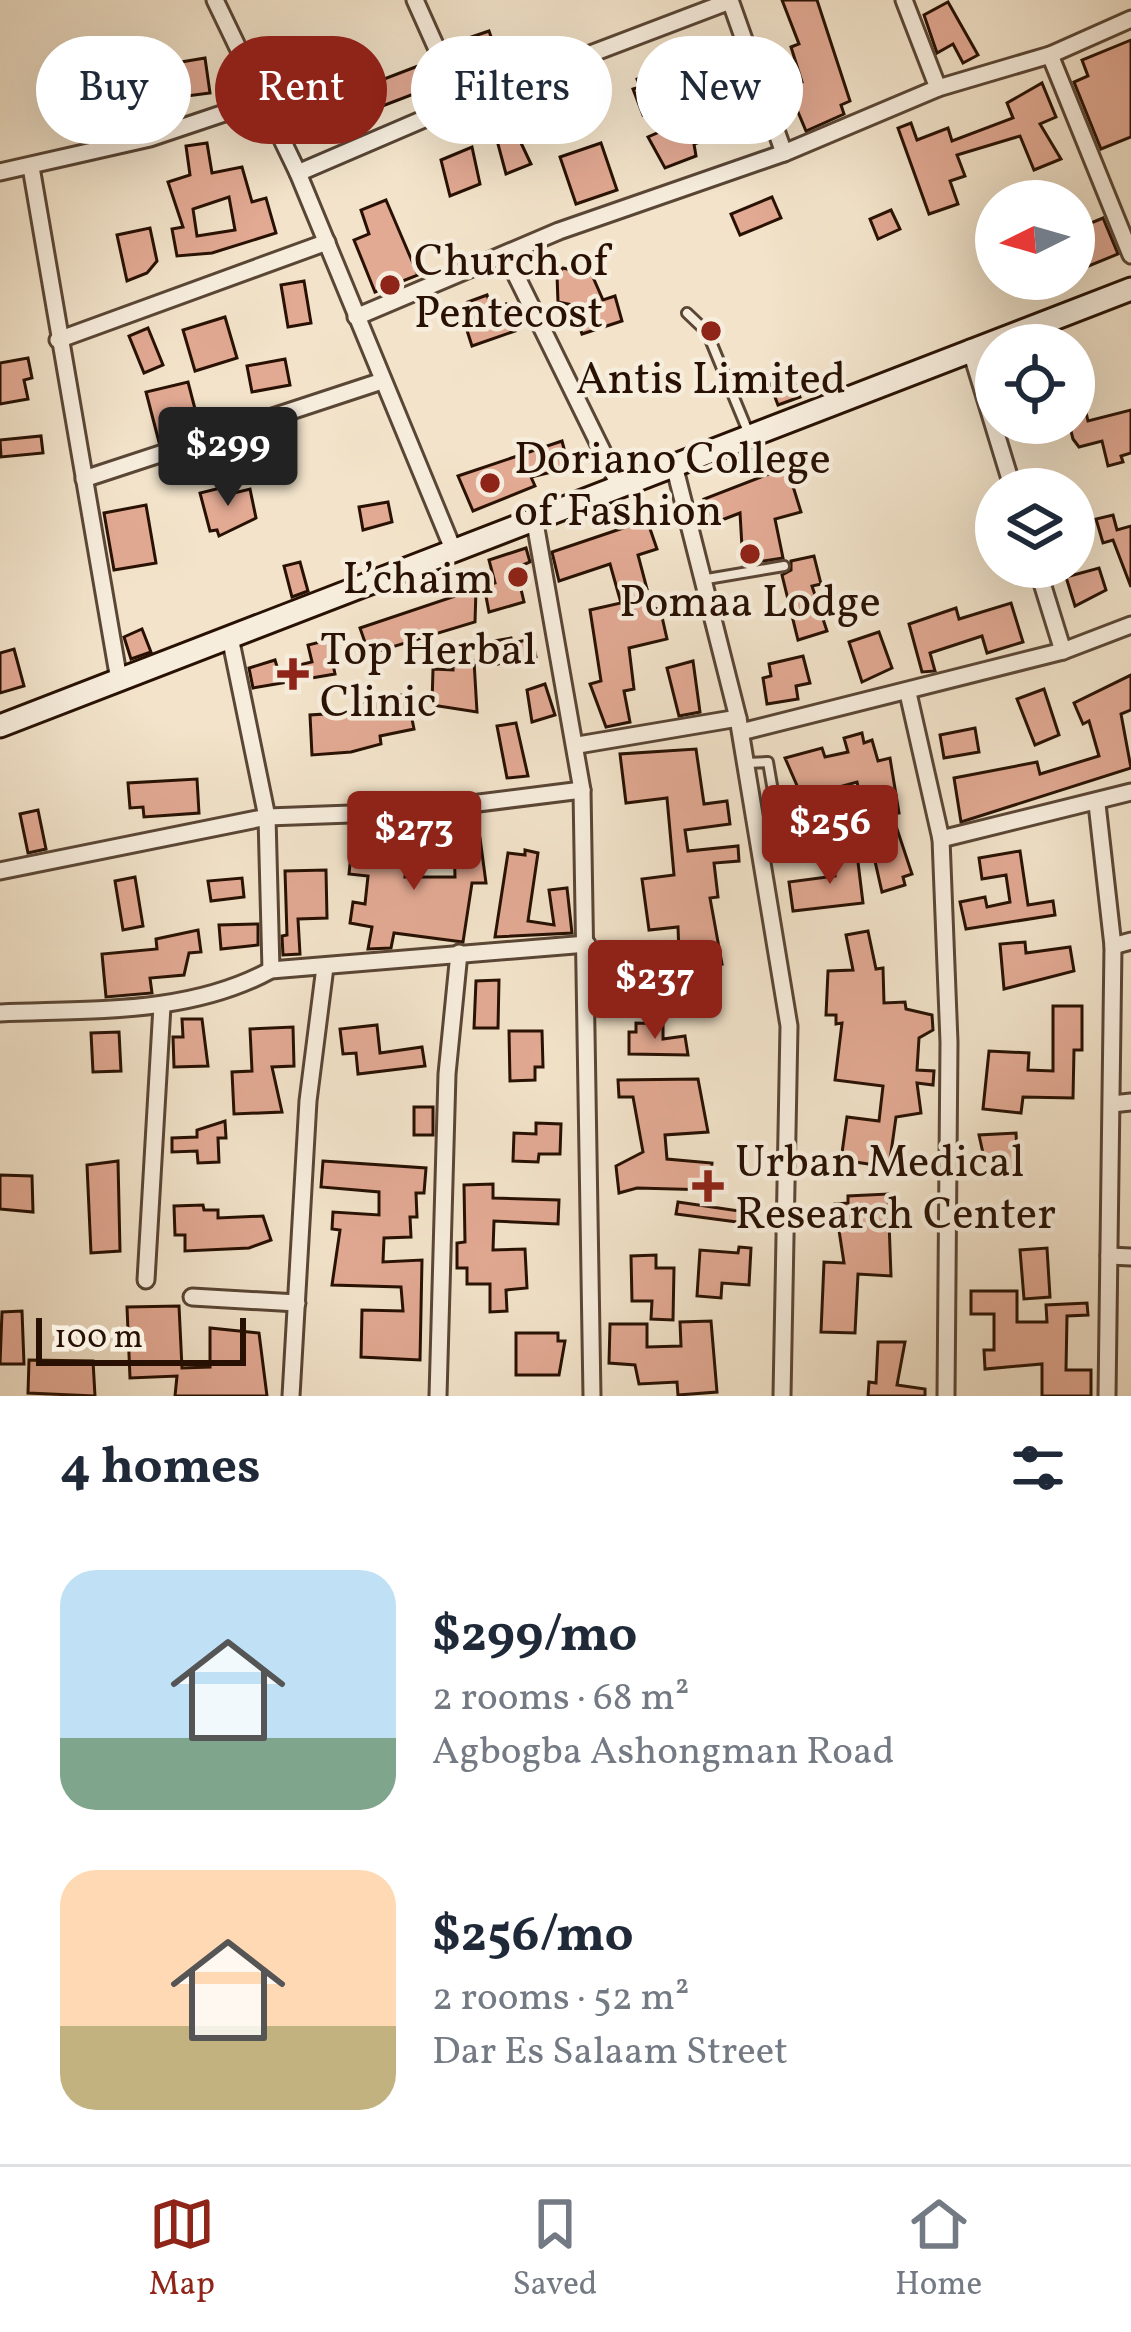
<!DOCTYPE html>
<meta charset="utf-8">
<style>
:root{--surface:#fff;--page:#f6f6f7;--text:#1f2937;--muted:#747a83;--line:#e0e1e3;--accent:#8f2418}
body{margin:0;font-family:Vollkorn,serif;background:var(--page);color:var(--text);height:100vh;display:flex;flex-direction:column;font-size:45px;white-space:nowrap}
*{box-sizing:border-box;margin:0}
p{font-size:39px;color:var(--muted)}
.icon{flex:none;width:66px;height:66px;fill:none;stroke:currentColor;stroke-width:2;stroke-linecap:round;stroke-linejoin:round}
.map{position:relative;height:1396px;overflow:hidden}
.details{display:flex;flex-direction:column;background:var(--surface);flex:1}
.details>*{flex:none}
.top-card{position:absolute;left:36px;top:36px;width:1059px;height:108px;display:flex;gap:24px}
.needle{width:78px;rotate:265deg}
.tools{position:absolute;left:975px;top:180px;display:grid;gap:24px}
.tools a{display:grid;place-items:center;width:120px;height:120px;border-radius:50%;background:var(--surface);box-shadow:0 12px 48px #0002;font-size:60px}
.scale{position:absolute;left:36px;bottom:30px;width:210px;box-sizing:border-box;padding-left:12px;border:6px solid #281103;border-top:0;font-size:33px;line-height:42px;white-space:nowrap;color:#281103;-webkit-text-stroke:9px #f7eddd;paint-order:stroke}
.price{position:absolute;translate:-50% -102px;padding:0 27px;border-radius:12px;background:var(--accent);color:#fff;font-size:39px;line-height:78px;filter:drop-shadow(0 3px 6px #0008)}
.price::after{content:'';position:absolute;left:50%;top:72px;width:36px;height:27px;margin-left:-18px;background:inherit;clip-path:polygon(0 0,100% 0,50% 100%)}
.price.active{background:#222;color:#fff}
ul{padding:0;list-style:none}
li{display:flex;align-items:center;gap:36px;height:300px;padding:0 60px}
li span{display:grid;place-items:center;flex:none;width:336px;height:240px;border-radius:36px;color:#555}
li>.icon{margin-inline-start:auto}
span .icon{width:144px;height:144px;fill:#fffc;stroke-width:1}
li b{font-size:51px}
h2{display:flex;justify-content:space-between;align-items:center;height:144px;padding:0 60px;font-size:51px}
.pill{padding:0 42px;border-radius:54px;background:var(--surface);box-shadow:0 12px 48px #0002;font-size:42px;line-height:108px}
.pill.active{background:var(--accent);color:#fff}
.menu{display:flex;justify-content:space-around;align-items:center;height:168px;border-top:3px solid var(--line);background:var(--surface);font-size:33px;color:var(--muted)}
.menu a{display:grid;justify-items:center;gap:6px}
.menu .active{color:var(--accent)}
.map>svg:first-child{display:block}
.building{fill:#e2a993;stroke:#281103;stroke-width:3;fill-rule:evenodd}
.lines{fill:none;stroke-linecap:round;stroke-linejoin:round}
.lane-casing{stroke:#5a4635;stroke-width:14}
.street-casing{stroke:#5a4635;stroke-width:21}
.secondary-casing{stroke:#281103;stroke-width:27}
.lane{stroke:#f7eddd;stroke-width:8}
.street{stroke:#f7eddd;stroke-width:15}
.secondary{stroke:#f7eddd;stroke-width:21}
.poi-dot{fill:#8f2418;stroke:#f7eddd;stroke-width:4.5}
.labels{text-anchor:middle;stroke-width:9;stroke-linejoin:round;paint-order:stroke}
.poi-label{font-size:45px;fill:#281103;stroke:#f7eddd;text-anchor:start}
</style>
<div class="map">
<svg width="1131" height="1396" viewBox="0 0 1131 1396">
<rect width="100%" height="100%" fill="#f2e3ca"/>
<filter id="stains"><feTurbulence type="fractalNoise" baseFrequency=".00167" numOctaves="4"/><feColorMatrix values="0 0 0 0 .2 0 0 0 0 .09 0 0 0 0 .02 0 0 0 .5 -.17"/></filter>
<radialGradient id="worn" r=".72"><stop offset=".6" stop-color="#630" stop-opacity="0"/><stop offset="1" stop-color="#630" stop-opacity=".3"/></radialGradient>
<g class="building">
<polygon points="782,0 817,0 850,101 841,105 844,114 806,131 793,100 798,99 794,84 802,82 791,47 799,44"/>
<polygon points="948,2 978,55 963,63 953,44 937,53 924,15"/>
<polygon points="489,31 496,51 493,58 476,73 461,69 451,44"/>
<polygon points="1131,40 1131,137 1101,149 1074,82 1088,76 1082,60"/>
<polygon points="205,58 210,93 171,98 174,112 130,114 129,106 99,110 100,120 84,122 86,134 68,137 66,124 54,125 49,85 170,71 169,64"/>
<polygon points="418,66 427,89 372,110 363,87"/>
<polygon points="657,71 660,79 670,75 684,113 728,97 730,102 738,99 747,125 727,139 725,133 694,144 696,156 665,168 648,137 664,130 657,110 643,115 633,89 640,87 637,79"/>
<polygon points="1042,83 1056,117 1040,124 1061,159 1034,170 1020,136 957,155 965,176 950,181 958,204 929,214 898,128 911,123 917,140 948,128 952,141 1013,118 1007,103"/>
<polygon points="513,126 531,164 506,174 495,133"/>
<path d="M207,143L212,173L242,167L252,202L266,198L276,233L212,253L177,256L172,229L183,227L168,182L190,175L186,146ZM229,197L235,230L197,236L193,209Z"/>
<polygon points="601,143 617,190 576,204 560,157"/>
<polygon points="472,147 480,184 450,196 441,160"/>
<polygon points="772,197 781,218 740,235 731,214"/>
<polygon points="386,200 418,275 375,292 354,240 369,234 361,210"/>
<polygon points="891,210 900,229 878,239 870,219"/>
<polygon points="1103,218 1118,254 1074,272 1074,230"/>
<polygon points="150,228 157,261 147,273 127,281 117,235"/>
<polygon points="563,268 592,275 603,300 615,296 622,321 582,334 573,305 558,302 557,275"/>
<polygon points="304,281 311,323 288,327 281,285"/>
<polygon points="487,295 492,309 506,304 515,331 472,346 464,321 473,317 468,302"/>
<polygon points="225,317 237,358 195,371 183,330"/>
<polygon points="148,328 163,365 144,373 129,336"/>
<polygon points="28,358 32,378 24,380 28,399 0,404 0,363"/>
<polygon points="285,359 290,385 252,392 247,366"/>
<polygon points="792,376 800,397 778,405 770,384"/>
<polygon points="188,382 200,428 159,442 146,392"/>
<polygon points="1084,404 1088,421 1131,410 1131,453 1121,456 1123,462 1108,466 1102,441 1079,447 1073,439 1069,423 1074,423 1074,407"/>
<polygon points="41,436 43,453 1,457 0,440"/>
<polygon points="562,441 569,468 531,477 535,486 473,511 458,476"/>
<polygon points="787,467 801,512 775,519 783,558 743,564 740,513 714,523 704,499"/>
<polygon points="228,486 230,494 250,489 256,518 219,536 217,530 210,531 200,493"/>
<polygon points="388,502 392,522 363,530 359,507"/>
<polygon points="146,505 156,563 114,570 104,513"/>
<polygon points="1113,515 1117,530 1131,526 1131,587 1113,540 1103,543 1096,519"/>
<polygon points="647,520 657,549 638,555 647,589 640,591 645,611 660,608 667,639 629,648 634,689 624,691 630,722 606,727 590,684 601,681 590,610 621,603 610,564 559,581 552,552"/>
<polygon points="526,548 530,562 516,568 524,602 489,612 484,586 495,583 489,560"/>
<polygon points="814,556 821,584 812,586 827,631 798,640 782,575 791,570 791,561"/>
<polygon points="300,562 308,591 292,597 284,566"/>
<polygon points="1099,568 1106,590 1075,606 1066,577"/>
<polygon points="476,589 475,622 369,654 360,628"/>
<polygon points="1011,603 1023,642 987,653 982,636 930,653 935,671 922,672 909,624 956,608 959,619"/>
<polygon points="142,629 151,652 131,659 124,637"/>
<polygon points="879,632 892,668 862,682 849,642"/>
<polygon points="511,638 512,643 532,639 536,657 498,664 494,641"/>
<polygon points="328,640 335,674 253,688 249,668 275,660 278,670 312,662 308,645"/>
<polygon points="14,649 24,686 0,693 0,653"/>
<polygon points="803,656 810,683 796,686 798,699 767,704 763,678 771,676 769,664"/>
<polygon points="453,660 474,661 477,712 432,705 433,669 453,670"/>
<polygon points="693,661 700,712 679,716 667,668"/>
<polygon points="1131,675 1131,710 1121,714 1131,768 961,822 954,778 1037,762 1040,774 1099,756 1089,721 1083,724 1074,703"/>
<polygon points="545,684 555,715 532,722 527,690"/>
<polygon points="1044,689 1059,735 1035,745 1017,699"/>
<polygon points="407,694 414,729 380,736 381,744 351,752 312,755 310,715 357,712 355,704"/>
<polygon points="516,723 528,776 507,778 497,726"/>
<polygon points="975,728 979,752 944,758 940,735"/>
<polygon points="862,733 864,743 872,740 878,761 890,758 899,813 892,814 912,874 903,877 905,885 882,892 857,782 802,797 785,758 822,748 825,757 848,752 844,738"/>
<polygon points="696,749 704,804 727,801 730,824 685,830 688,851 738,846 739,861 714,863 718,897 710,898 722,964 708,965 710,987 627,984 632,948 679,954 678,927 649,930 642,879 674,875 667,798 626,803 620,754"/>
<polygon points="197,779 199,813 144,817 143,807 130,808 128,783"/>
<polygon points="38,810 46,849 28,853 20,814"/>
<polygon points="361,837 408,845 405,877 455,877 454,839 480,838 486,883 472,883 463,942 394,933 391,948 368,949 372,927 350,923 353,902 365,904 368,876 349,874 352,845 360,845"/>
<polygon points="525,850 538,853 528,921 554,925 549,890 567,888 572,933 495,937 508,853 525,855"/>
<polygon points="1020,851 1028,905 1053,901 1055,915 966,929 960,902 985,897 987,907 1010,902 1006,875 982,879 979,858"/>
<polygon points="857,854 863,903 793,911 789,882 835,876 833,858"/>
<polygon points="326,870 327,918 298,919 300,954 283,955 282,936 287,935 285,871"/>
<polygon points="135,877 143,926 123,930 115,881"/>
<polygon points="242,878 244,897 211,901 208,881"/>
<polygon points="258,924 258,945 221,949 219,925"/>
<polygon points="198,930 201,952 189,953 184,975 150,978 152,993 106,997 102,954 157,949 156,939"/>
<polygon points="868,931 876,969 883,968 884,1003 905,1002 906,1009 932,1015 933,1030 919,1038 917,1070 934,1071 933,1085 917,1083 921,1113 896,1117 889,1167 841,1160 847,1117 879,1121 883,1086 835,1080 842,1023 836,1024 836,1015 826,1015 828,971 853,970 846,935"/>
<polygon points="1025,942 1026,953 1070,947 1074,971 1004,989 1000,944"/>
<polygon points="499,980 498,1028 474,1028 476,981"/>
<polygon points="1053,1006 1082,1006 1082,1050 1074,1050 1073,1098 1023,1097 1021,1113 983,1109 989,1051 1029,1053 1028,1070 1053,1071"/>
<polygon points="182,1019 202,1019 208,1066 174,1067 173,1037 183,1037"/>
<polygon points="636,1023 663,1024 663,1039 685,1036 688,1055 629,1054 629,1032 636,1032"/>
<polygon points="377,1025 380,1053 422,1047 425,1066 358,1074 356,1053 343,1054 340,1029"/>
<polygon points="293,1027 294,1066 272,1067 282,1112 234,1114 232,1072 252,1071 250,1029"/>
<polygon points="509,1031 542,1031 543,1067 535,1067 535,1080 510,1081"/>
<polygon points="119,1032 121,1071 93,1072 91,1033"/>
<polygon points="698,1079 708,1132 665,1135 667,1159 712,1163 710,1190 637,1188 619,1193 616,1166 643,1152 633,1097 619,1097 618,1080"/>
<rect x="414" y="1107" width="19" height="28"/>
<polygon points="225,1121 226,1138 218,1138 219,1162 198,1163 197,1151 172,1152 172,1138 197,1137 197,1130"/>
<polygon points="536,1123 561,1124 560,1154 539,1154 538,1162 513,1161 514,1133 536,1134"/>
<polygon points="1016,1133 1018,1174 988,1176 979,1135"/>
<polygon points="118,1161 120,1251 91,1253 87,1165"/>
<polygon points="323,1161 426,1168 424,1193 416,1193 417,1217 410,1217 411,1237 384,1238 383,1262 422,1260 420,1360 361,1357 362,1310 403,1311 401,1287 332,1285 340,1230 332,1229 333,1212 379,1215 379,1192 321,1187"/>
<polygon points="0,1175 32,1176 33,1212 0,1209"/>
<polygon points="493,1184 493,1198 559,1200 558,1224 494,1221 493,1250 525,1249 527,1288 506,1290 507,1311 490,1312 490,1284 467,1284 467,1268 457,1268 457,1243 465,1242 464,1185"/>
<polygon points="888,1194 891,1276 858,1274 855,1333 821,1332 824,1262 844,1263 835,1204 848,1203 848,1196"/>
<polygon points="678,1202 746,1212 745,1223 676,1214"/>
<polygon points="203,1205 204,1210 218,1210 218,1218 263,1216 271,1240 249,1248 185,1251 185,1235 175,1235 174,1206"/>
<polygon points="739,1247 751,1248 749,1285 722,1283 721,1298 697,1296 700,1250 738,1253"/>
<polygon points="1047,1248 1050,1297 1024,1299 1020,1250"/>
<polygon points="656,1255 656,1268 674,1268 673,1320 651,1319 652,1301 632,1301 631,1256"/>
<polygon points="971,1291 1017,1291 1017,1322 1047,1322 1046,1305 1087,1303 1088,1315 1067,1316 1066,1370 1091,1370 1091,1396 1042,1396 1042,1364 985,1369 984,1350 994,1350 994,1314 971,1314"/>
<polygon points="179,1306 182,1368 210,1367 210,1328 259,1333 267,1396 175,1396 177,1376 130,1378 127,1307"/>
<polygon points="22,1311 24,1364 0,1364 2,1312"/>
<polygon points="711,1321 717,1392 678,1395 677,1382 639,1384 635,1365 609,1363 610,1324 647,1324 647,1347 681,1346 680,1322"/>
<polygon points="516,1333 558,1333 558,1341 565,1341 559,1375 516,1375"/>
<polygon points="878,1342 905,1342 897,1385 925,1389 925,1396 868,1396 869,1382 876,1383"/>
<polygon points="29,1360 93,1361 95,1396 28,1393"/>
</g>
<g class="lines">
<g class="lane-casing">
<g id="lane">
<polyline points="687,313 707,332 749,434"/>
<polyline points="707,579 784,566"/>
<polyline points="747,763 768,762 774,797"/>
</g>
</g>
<g class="street-casing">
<g id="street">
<polyline points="215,0 298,173 453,549"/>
<polyline points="415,0 461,103"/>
<polyline points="730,0 784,153"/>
<polyline points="1050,55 1131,19"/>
<polyline points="938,88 1050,55 1131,255"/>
<polyline points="31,167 119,680"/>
<polyline points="0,172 150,138 263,100"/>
<polyline points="298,173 461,103 730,1"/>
<polyline points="507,257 619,485"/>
<polyline points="356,317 559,231 784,153 938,88 904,0"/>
<polyline points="58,340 327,242"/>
<polyline points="970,348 1013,489"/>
<polyline points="674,465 738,718 789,1026 782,1396"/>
<polyline points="84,479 382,381"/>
<polyline points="534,517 582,790 592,1396"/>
<polyline points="1037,567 1063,651"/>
<polyline points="230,637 267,817 271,970"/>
<polyline points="908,693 941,839 949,1042 946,1396"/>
<polyline points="741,732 1063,651 1131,625"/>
<polyline points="578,745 738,718"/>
<polyline points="1097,804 1113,946 1107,1396"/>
<polyline points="941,839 1131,792"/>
<polyline points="0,871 267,817 407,812 582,790"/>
<polyline points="1113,946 1131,941"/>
<path d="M0,1013C91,1009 189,1015 271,970L587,944"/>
<polyline points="1112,1104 1131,1102"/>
<polyline points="1109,1256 1131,1257"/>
<polyline points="146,1280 162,1006"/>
<polyline points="192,1297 297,1303"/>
<polyline points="291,1396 308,1101 325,967"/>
<polyline points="438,1396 447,1074 459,953"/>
</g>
</g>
<g class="secondary-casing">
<polyline id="secondary" points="0,726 1131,289"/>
</g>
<use href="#lane" class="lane"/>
<use href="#street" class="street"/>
<use href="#secondary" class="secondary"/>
</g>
<g class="poi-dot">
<circle cx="390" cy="285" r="12"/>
<circle cx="711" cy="331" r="12"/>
<circle cx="490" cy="483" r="12"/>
<circle cx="750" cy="554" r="12"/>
<circle cx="518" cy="577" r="12"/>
<path d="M287 656h12v12h12v12h-12v12h-12v-12h-12v-12h12z"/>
<path d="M702 1168h12v12h12v12h-12v12h-12v-12h-12v-12h12z"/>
</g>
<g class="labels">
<g class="poi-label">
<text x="414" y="275">Church of<tspan x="414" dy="52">Pentecost</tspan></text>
<text x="711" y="393" text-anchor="middle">Antis Limited</text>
<text x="514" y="473">Doriano College<tspan x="514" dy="52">of Fashion</tspan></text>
<text x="494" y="593" text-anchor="end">L’chaim</text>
<text x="750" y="616" text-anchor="middle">Pomaa Lodge</text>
<text x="320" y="664">Top Herbal<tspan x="320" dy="52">Clinic</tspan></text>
<text x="735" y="1176">Urban Medical<tspan x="735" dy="52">Research Center</tspan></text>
</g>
</g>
<rect width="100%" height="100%" filter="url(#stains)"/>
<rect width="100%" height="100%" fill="url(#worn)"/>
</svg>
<div class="tools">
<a><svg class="needle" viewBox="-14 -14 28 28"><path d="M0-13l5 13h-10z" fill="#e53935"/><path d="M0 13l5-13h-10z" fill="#747a83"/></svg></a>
<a><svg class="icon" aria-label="locate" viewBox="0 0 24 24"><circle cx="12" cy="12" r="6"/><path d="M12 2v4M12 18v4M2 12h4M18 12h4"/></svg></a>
<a><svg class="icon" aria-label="layers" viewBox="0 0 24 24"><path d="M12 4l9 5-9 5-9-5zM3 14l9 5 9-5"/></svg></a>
</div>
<div class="scale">100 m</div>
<b class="price active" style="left:228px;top:509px">$299</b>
<b class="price" style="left:830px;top:887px">$256</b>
<b class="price" style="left:414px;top:893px">$273</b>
<b class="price" style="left:655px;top:1042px">$237</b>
<div class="top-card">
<a class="pill">Buy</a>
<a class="pill active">Rent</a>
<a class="pill">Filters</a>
<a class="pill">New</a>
</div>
</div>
<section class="details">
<h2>4 homes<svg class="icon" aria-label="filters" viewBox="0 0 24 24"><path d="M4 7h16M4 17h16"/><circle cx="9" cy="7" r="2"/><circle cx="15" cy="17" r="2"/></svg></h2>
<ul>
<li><span style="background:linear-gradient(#bfe0f5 70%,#7fa58c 0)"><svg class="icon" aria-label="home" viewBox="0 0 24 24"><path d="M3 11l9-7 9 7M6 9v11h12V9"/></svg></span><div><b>$299/mo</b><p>2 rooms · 68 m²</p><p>Agbogba Ashongman Road</p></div></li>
<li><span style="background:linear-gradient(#ffd9b3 65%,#c2b280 0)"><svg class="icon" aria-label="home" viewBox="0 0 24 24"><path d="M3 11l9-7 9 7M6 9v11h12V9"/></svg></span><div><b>$256/mo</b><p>2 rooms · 52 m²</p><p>Dar Es Salaam Street</p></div></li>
</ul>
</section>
<nav class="menu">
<a class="active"><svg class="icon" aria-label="map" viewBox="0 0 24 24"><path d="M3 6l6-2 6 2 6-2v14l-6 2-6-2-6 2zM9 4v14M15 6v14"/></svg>Map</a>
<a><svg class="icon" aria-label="saved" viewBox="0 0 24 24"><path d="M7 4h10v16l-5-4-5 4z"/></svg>Saved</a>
<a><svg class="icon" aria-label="home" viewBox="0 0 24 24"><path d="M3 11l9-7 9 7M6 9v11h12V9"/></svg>Home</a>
</nav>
